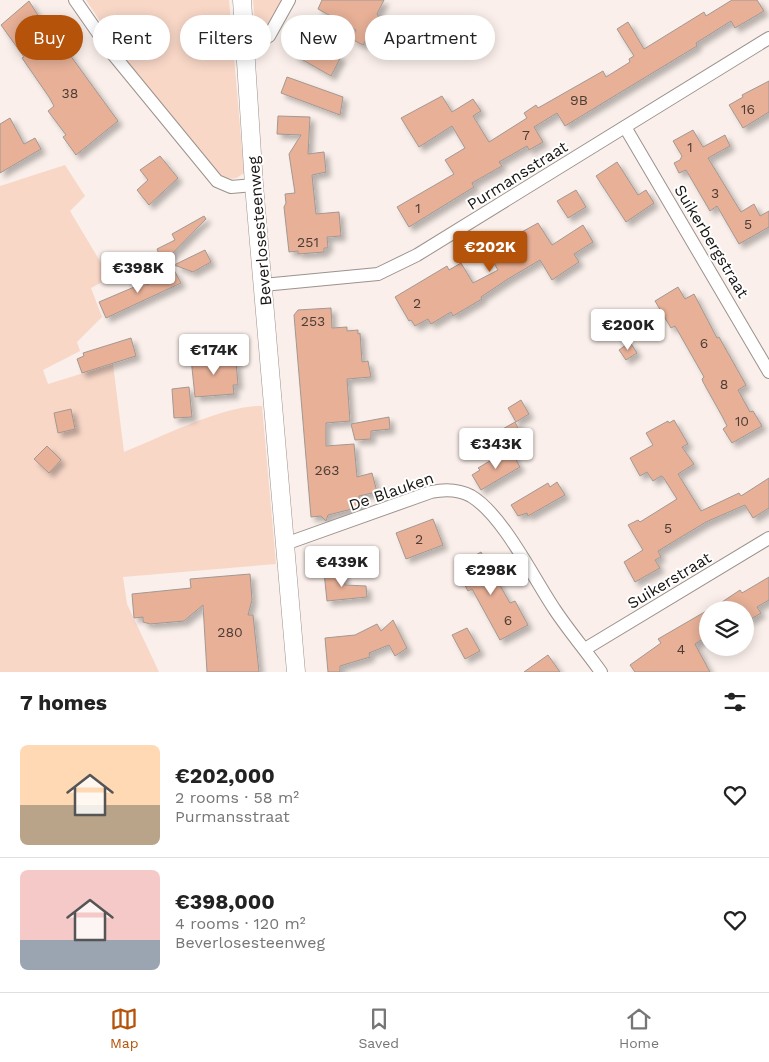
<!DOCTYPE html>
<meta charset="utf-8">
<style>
:root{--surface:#fff;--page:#f2f2f2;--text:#222;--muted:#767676;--line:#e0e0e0;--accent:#b45309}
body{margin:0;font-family:"Work Sans",sans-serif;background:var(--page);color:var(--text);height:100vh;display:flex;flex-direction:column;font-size:19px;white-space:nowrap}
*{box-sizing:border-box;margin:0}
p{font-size:16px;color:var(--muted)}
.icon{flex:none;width:28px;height:28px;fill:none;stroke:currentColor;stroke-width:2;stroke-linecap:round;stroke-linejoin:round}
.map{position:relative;height:672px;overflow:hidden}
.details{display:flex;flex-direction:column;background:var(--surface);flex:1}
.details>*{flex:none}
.banner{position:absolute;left:15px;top:15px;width:500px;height:45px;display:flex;gap:10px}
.tools{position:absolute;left:699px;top:601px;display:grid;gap:10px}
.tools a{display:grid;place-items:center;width:55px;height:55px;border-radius:50%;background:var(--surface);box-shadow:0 2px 12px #0003;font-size:25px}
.price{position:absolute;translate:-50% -42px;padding:0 11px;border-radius:5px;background:#fff;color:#222;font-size:16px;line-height:32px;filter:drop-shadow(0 1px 2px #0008)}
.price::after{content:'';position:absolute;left:50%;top:30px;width:15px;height:11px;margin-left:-8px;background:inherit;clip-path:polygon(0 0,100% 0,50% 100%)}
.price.on{background:var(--accent);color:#fff}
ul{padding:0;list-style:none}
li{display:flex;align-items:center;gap:15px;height:125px;padding:0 20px}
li+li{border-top:1px solid var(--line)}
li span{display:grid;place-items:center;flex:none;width:140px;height:100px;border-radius:8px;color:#555}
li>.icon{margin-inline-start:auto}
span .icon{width:60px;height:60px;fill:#fffc;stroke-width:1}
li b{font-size:21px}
h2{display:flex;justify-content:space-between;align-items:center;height:60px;padding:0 20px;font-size:21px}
.chip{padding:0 18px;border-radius:22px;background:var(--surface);box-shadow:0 2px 12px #0003;font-size:18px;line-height:45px}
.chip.on{background:var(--accent);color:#fff}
.tabs{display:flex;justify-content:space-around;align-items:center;height:70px;border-top:1px solid var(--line);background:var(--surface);font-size:14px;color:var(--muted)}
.tabs a{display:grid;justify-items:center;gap:2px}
.tabs .on{color:var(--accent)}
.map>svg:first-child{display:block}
.green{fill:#f8d7c7}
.building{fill:#e7b097;stroke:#a29893;filter:url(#shadow)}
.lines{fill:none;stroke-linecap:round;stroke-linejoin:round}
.street-casing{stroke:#9b928d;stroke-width:14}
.secondary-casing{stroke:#9b928d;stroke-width:19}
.street{stroke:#fff;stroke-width:12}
.secondary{stroke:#fff;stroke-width:18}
.labels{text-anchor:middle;stroke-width:4;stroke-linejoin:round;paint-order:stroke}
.number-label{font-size:14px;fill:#4c3c34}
.street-label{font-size:16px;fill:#181513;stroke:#fff}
</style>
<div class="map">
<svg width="769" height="672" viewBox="0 0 769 672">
<defs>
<filter id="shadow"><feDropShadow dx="4.5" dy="4.5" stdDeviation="2.5" flood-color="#0004"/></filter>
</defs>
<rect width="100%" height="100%" fill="#faefea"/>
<g class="green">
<path d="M86,0H229L244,173C234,181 229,180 218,174L130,66Z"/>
<polygon points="253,0 282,0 263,34 260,35 256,34"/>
<path d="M65,165L85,196L70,211L110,278L91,288L102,317L77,342L80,351L43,370L48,384L113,364L124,452C159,438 226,404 262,406L276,564L123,577L127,604L159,672H0V186Z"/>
</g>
<g class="building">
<polygon points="322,0 384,0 377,14 379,17 363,45 351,39 356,30 318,9"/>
<polygon points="732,0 757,0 764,11 735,28 731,21 696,43 697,46 565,126 557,113 534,127 543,142 529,150 527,146 499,162 502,166 472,183 474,187 409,227 397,207 454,174 445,160 465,148 452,126 419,147 401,118 442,96 452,112 473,99 481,111 473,116 489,142 527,118 524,113 536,105 538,108 603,71 606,77 630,62 629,59 634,56 617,29 628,22 644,49 704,12 706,16"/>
<polygon points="29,1 51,36 54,33 118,121 76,155 63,137 66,135 48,111 54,106 49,97 22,58 24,57 1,25"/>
<polygon points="303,39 341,57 331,76 294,55"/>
<polygon points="287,77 343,97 340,115 281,93"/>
<polygon points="769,81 769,112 743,128 729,105 743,97 742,95"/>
<polygon points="278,116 310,117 308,154 324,152 326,172 312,175 316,214 339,212 341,236 327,237 328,248 324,248 324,252 298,254 298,251 289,252 284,207 286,203 285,194 295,193 289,154 301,135 277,134"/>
<polygon points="10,118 24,144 35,138 41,149 0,173 0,124"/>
<polygon points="693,130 703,147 725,135 730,146 708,158 741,212 754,204 760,216 769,211 769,227 739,244 717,206 710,211 686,170 679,173 674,163 680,160 682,156 673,141"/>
<polygon points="160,156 178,178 149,205 137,190 148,180 140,170"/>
<polygon points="617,162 638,195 646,190 654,203 626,222 596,176"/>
<polygon points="576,190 586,207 568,218 557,201"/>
<polygon points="204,216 206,219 163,263 157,249 175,240 172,234"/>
<polygon points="538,223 552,245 583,225 593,242 574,254 579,262 552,280 540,260 508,279 481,297 482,299 453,316 451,312 431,324 428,319 415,326 411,320 409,321 395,297 447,266 449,270 461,263 473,283 498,270 483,245 498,236 502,243"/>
<polygon points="205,250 211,262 193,272 174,265"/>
<polygon points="174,270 181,283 106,318 99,302 146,282 147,285"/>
<polygon points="678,287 685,299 694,294 717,338 719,337 746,385 738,390 750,412 753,411 762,426 732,443 723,429 727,426 722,416 703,382 702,379 704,377 675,326 671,328 655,301"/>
<polygon points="331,308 332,328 347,327 347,331 358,330 358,334 360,333 362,362 368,361 371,377 347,379 350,421 326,423 326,446 354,444 357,477 372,473 377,492 359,496 360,507 328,515 326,521 321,516 311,517 294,315 298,310"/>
<polygon points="131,338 136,356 82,373 77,359 84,356 83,353"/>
<polygon points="630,342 637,353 626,360 619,350"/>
<polygon points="230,354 231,363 236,362 238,385 233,385 234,394 195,397 191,358"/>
<polygon points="189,387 192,417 174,418 172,389"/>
<polygon points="521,400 529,414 516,422 508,408"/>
<polygon points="71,409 75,429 58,433 54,413"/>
<polygon points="389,417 390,429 371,431 371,439 355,440 351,424"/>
<polygon points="674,420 688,444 682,447 694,464 678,474 701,511 739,493 741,496 769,478 769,508 753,518 745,505 706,522 658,551 661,557 655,560 660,568 635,582 624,562 643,550 628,525 638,520 640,522 677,499 663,477 661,476 653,481 647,472 640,476 630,458 653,445 646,433 668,421 669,423"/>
<polygon points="515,422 520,432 507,440 501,430"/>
<polygon points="47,446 61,460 49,473 34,459"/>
<polygon points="510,449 520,467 481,490 472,475 480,470 478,468"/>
<polygon points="557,482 565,495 528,516 527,513 518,516 511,505 548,483 550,487"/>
<polygon points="433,519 443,545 406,559 396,533"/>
<polygon points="481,552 510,603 515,601 528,625 500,640 472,589 468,591 455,567"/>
<polygon points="344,571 345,585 366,586 367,597 327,601 324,572"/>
<polygon points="250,574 252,600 248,615 253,615 259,672 207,672 203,605 184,621 150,624 143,622 143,617 134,618 132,594 191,588 190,579"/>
<polygon points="769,577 769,600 757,607 761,613 748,621 745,610 710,610 740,590 742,593"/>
<polygon points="708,610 708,636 695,644 710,672 635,672 630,665 661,643 658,639"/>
<polygon points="393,620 407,648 395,656 389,645 369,653 370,657 340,666 340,672 328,672 325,638 355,635 377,624 381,631"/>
<polygon points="467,628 480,651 465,659 452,635"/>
<polygon points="548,655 560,672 524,672"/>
</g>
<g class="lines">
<g class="street-casing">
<g id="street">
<polyline points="75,0 112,53 217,181 231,187 254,185"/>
<polyline points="246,51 269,36 289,0"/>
<polyline points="625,127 769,372"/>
<polyline points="263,285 378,274 417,255 769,38"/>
<path d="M285,544L431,492C445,489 458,489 471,496C503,515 534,579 555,610C569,631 586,651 601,672"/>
<polyline points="585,649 769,538"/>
</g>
</g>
<g class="secondary-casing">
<polyline id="secondary" points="242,0 254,185 296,672"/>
</g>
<use href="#street" class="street"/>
<use href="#secondary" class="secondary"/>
</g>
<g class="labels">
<g class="number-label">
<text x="70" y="98">38</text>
<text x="579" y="105">9B</text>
<text x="748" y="114">16</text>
<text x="526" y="140">7</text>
<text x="690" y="152">1</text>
<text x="715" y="198">3</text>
<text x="418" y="213">1</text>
<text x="748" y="229">5</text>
<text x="308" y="247">251</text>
<text x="417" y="308">2</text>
<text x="313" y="326">253</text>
<text x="704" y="348">6</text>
<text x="724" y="389">8</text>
<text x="742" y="426">10</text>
<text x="327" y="475">263</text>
<text x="668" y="533">5</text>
<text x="419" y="544">2</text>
<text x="508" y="625">6</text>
<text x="230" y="637">280</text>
<text x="681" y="654">4</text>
</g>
<g class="street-label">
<text transform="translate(517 175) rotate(-32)" y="6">Purmansstraat</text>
<text transform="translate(259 231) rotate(-95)" y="6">Beverlosesteenweg</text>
<text transform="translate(712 241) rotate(59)" y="6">Suikerbergstraat</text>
<text transform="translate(391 491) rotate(-19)" y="6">De Blauken</text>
<text transform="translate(669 580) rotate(-31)" y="6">Suikerstraat</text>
</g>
</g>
</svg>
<div class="tools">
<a><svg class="icon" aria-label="layers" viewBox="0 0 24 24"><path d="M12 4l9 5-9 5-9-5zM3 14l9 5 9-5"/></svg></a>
</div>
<b class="price on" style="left:490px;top:273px">€202K</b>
<b class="price" style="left:138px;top:294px">€398K</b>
<b class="price" style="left:628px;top:351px">€200K</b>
<b class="price" style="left:214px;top:376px">€174K</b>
<b class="price" style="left:496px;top:470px">€343K</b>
<b class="price" style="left:342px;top:588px">€439K</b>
<b class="price" style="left:491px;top:596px">€298K</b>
<div class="banner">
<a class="chip on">Buy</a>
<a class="chip">Rent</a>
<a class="chip">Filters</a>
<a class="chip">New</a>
<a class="chip">Apartment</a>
</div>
</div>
<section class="details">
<h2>7 homes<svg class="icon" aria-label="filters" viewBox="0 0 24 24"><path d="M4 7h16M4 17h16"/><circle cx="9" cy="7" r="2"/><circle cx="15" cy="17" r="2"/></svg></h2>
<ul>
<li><span style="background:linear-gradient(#ffd9b3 60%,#b9a48a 0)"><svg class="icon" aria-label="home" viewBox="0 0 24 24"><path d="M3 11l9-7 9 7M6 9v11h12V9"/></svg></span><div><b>€202,000</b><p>2 rooms · 58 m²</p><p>Purmansstraat</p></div><svg class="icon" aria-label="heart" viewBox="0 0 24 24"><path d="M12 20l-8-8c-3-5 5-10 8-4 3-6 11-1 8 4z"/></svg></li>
<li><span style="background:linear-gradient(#f6c9c9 70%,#9aa5b1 0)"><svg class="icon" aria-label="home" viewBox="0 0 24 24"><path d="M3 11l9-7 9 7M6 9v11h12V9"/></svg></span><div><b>€398,000</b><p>4 rooms · 120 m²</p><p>Beverlosesteenweg</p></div><svg class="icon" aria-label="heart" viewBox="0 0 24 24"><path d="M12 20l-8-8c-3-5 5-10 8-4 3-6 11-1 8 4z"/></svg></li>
</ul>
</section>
<nav class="tabs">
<a class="on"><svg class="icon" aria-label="map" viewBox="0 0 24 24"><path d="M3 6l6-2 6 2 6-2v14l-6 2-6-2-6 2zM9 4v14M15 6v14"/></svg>Map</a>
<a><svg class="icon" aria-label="saved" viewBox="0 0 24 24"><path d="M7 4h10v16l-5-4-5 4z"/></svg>Saved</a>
<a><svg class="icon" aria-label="home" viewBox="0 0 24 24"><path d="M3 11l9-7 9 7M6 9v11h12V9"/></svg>Home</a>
</nav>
